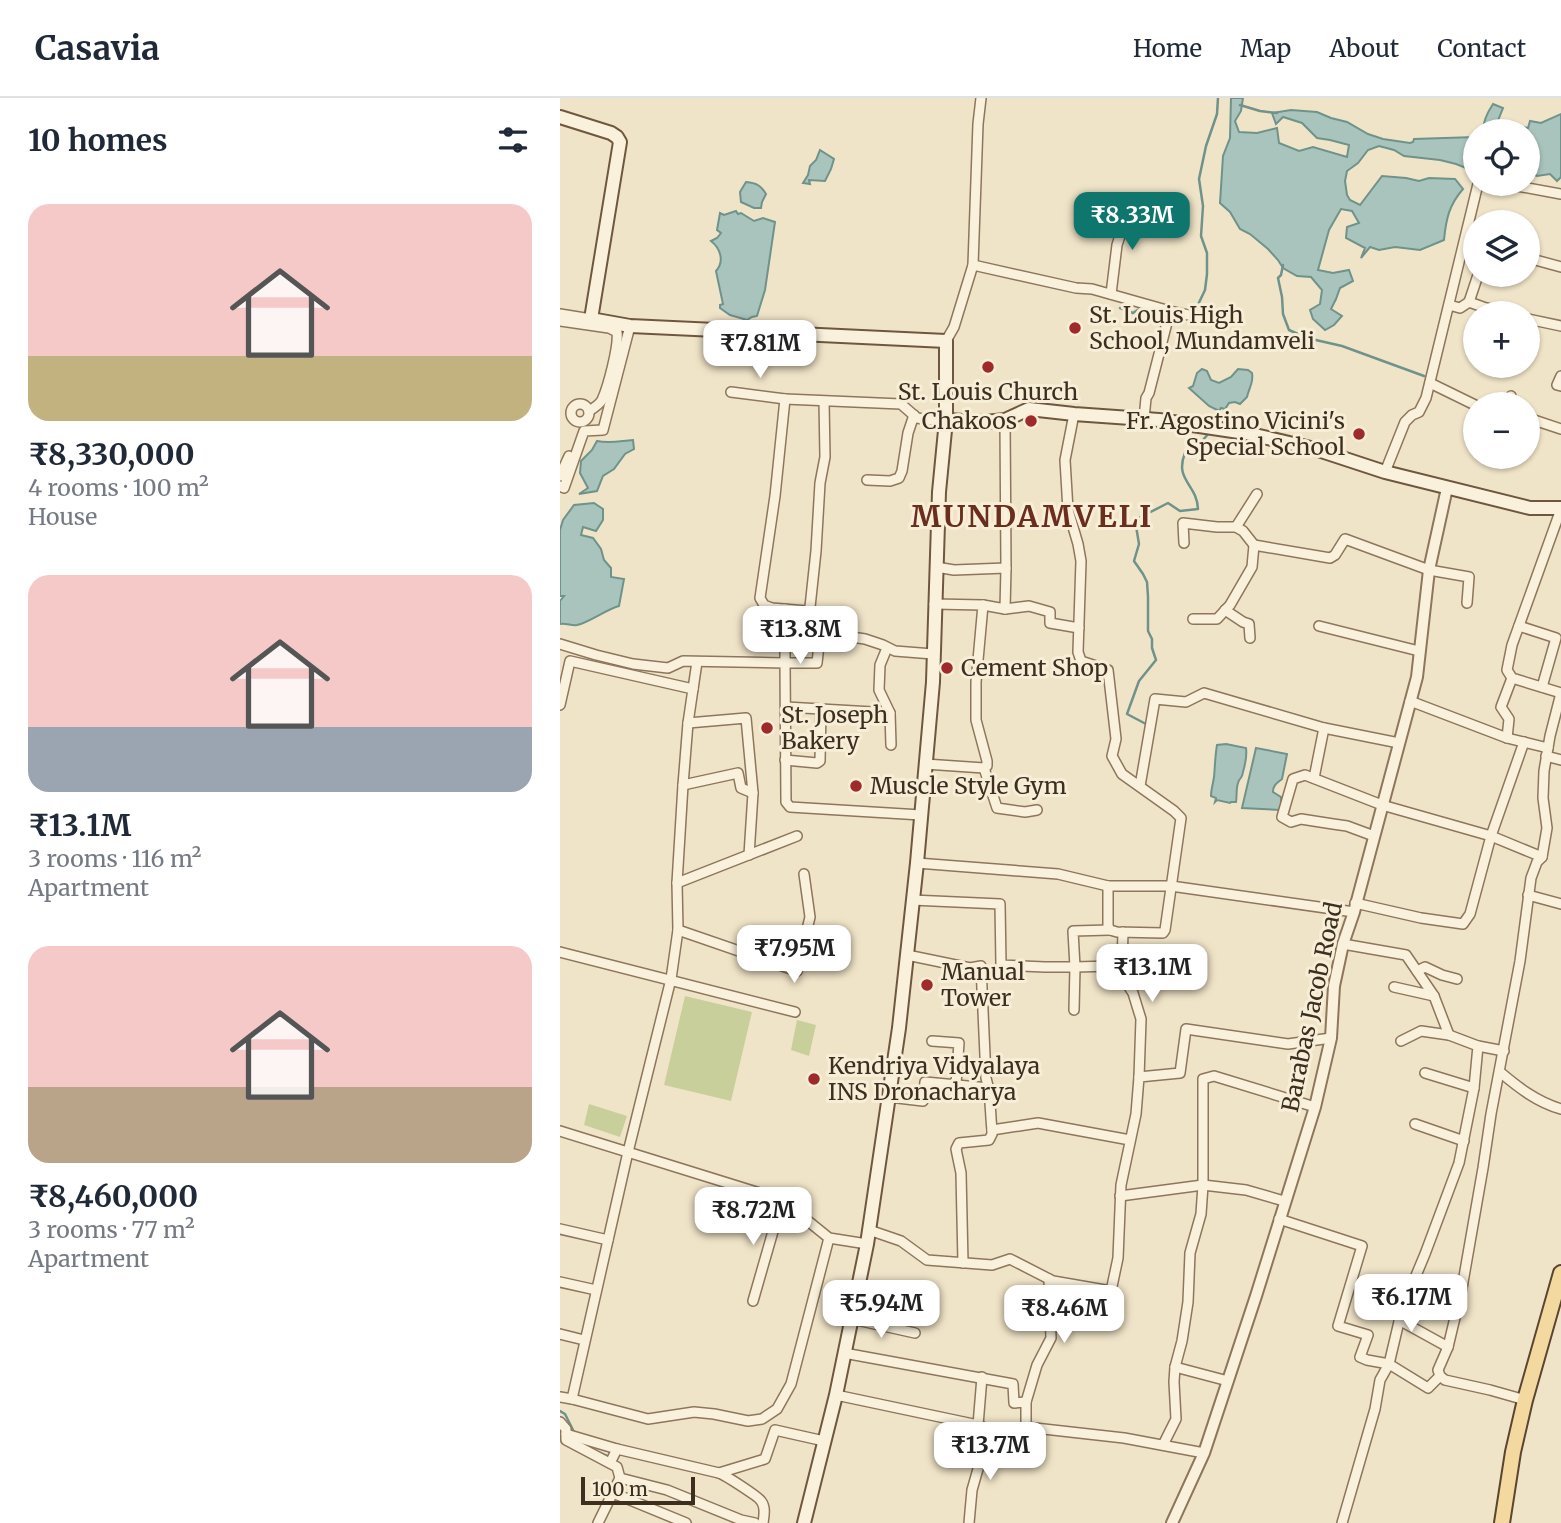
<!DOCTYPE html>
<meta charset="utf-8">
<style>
:root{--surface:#fff;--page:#f2f2f3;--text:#1f2937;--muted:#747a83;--line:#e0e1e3;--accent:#0f766e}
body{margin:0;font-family:Merriweather,serif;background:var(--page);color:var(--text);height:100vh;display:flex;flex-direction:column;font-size:26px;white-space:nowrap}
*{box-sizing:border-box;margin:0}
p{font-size:23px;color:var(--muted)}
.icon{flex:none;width:38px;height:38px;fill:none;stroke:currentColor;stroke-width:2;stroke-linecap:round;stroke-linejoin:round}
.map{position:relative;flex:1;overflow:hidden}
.drawer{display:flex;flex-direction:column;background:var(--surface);width:560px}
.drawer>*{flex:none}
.controls{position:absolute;left:903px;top:21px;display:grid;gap:14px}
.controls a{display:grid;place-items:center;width:77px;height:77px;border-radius:50%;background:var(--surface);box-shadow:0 2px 5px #0004;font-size:35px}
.scale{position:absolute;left:21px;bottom:18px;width:114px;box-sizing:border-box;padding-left:7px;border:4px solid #3d2e20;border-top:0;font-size:19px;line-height:24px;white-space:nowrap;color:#3d2e20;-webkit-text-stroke:5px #f7eed8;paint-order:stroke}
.price{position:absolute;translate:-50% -60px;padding:0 16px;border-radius:14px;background:#fff;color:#222;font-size:23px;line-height:46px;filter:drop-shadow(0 2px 4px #0008)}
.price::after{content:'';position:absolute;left:50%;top:42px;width:21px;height:16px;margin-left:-10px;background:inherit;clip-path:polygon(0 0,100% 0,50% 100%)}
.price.active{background:var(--accent);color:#fff}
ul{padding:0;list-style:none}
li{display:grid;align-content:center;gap:14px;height:371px;padding:0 28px}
li span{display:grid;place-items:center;height:217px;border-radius:21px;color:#555}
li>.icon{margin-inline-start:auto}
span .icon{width:126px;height:126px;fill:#fffc;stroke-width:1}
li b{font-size:30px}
h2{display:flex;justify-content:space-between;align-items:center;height:84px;padding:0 28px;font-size:30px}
header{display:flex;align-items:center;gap:42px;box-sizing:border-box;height:98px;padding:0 35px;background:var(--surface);border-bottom:2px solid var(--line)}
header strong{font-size:33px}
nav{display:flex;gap:38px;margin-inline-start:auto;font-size:24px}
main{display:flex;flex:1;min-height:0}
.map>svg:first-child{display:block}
.green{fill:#c9cf9b}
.water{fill:#a9c4bc;stroke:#6f938a;stroke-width:2}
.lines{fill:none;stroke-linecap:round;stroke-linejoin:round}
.stream{stroke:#6f938a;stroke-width:2.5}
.minor-casing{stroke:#8d765c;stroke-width:12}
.tertiary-casing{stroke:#8d765c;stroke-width:14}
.secondary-casing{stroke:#6f573f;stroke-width:16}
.primary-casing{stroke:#5b4430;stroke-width:18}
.minor{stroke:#faf1dc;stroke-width:9}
.tertiary{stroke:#faf1dc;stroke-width:10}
.secondary{stroke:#faf1dc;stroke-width:12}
.primary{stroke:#f3d9a0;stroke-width:14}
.poi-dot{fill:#9e2a2b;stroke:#f7eed8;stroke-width:2.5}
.labels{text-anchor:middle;stroke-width:6;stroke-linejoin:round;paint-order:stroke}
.poi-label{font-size:23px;fill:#3d2e20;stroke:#f7eed8;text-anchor:start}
.street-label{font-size:23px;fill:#3d2e20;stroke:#f7eed8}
.district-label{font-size:30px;font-weight:bold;letter-spacing:2px;fill:#6b2e1e;stroke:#f7eed8}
</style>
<header>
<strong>Casavia</strong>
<nav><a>Home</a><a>Map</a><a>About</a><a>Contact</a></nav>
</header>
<main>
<section class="drawer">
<h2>10 homes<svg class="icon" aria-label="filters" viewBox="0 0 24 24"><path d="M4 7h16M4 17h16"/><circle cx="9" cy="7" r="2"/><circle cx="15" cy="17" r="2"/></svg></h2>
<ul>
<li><span style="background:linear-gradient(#f6c9c9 70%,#c2b280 0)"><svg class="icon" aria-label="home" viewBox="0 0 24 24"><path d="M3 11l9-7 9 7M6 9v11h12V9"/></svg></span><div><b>₹8,330,000</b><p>4 rooms · 100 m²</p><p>House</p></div></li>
<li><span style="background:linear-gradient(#f6c9c9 70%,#9aa5b1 0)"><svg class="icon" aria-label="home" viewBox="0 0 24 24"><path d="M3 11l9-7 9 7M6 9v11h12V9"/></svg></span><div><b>₹13.1M</b><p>3 rooms · 116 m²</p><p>Apartment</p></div></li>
<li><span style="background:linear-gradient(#f6c9c9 65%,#b9a48a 0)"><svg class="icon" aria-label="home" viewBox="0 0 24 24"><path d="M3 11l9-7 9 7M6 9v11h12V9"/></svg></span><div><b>₹8,460,000</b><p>3 rooms · 77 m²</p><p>Apartment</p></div></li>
</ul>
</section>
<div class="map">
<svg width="1001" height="1425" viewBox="0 0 1001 1425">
<rect width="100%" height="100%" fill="#f0e4c8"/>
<g class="green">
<polygon points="125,898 192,914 171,1003 104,987"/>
<polygon points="237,922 256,927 249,958 231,952"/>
<polygon points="29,1006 67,1018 60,1039 24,1027"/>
</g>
<g class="water">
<path d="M671,0H683L681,13L675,23L679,34L697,35L717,30L719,45L739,53L753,49L787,59L789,47L770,42L757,40L742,25L723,19L716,26L712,15L731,12L757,14L771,20L787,24L808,36L823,41L850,45L853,44L854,41L915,39V72H911L896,66L880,62L844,58L834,52L819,48L808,52L798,65L787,73L785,83L787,97L790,102L800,107L822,78L846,80L859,83L869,80L895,81L903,91C889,107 886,121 884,142L860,152L835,149L819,152L810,149L801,160L805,150L786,140L787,129L799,125L792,113L781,111L769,132L758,172L773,175L789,172L793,183L780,190L776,201L771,211L782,218L774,227L765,232L753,221L750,212L760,206L762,192L751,179L737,178L723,170L718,162L708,151L690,136L680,131L670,114L660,105L663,58L670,40Z"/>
<path d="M933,6L943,10L937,25L943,29L950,27L968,30L970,23L981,25L1001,16V79L997,83L990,76L977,78L968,74V33H923C923,23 927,15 933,6Z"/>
<polygon points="260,52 274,61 271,71 265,83 249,82 250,86 243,85 248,77 250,68 256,62"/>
<path d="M186,84C196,85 201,87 206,96L202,104L201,110H194L181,104L180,94Z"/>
<path d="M176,113L178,116L181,115L194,123L203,120L215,124L205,192L197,218L192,219L187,222L170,217L160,210V207L163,206L156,173C165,163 160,150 151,143L157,140L161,135L157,132L160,115L164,117Z"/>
<path d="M642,271L647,273L651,282L659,285L671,279L678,271L688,272L692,275C694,284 689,290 687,299L680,306L675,304L669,305L665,311L661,310L659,313L649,308L629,290L633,288L637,275Z"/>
<path d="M73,342L74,351L65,356L54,371L43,378L37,393L19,396L28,390L20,375L21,363L32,352L37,343C50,346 60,343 73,342Z"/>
<path d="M34,405L43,411V422L36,433L23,429L21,437L33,440L41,451L44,462L51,470V479L64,481L59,508C45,512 30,524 17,527C12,528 6,525 0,526V503L4,498H0V432L3,422L14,407Z"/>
<path d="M666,646L686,650C687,657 685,667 683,674C682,682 680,678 678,685C676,691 677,698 676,704H671L670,705L657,702L655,704L656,700L651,698C651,692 653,686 654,679C655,669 655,658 657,647Z"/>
<path d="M696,650L727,656L722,681C717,685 713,687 713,694L721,699V712L682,710Z"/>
</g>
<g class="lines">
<g class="stream">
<polyline points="680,7 700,13 717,15"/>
<polyline points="723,167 721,177 718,180 722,199 723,216 729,232 747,240 782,248 864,278"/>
<polyline points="560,210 573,215 582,209"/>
<polyline points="631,213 635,213 645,192 647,176 647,155 641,138 643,108 639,81 646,48 657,16 658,0"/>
<polyline points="653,326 657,312"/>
<path d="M586,626L567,616L579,583L596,562L592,550V541L588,533V499L587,484L583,476L574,463L579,446L575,422L608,405L620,413L638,411C637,386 614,382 625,355L636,350L649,335"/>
<polyline points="0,1313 5,1316 15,1336"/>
<polyline points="35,1353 47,1358"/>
</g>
<g class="minor-casing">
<g id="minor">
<polyline points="946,86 1001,96"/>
<polyline points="968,160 1001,169"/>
<polyline points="413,167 516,190 532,191 610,213 638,219"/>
<polyline points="551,196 557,147 566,119 603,120"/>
<polyline points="909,204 918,177"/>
<polyline points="889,207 900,210 909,204 923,209 946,215"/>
<polyline points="0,216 31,221"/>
<polyline points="968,221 1001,228"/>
<path d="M0,223L49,230L57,234C59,248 48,289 42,302C39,307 34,310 29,313"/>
<polyline points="386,243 394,229 413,167 418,26 421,0"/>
<polyline points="1001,278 997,287 1001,288"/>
<polyline points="870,285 915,307"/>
<polyline points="171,294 225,301"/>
<polyline points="264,303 265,359 260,385 256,453 250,509 247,513 212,510 204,507 200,500 215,398 225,301 341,306 357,320 370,322 386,322"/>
<polyline points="946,306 951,298"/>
<circle cx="20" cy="315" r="9"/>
<polyline points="514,316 505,362 508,412 518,446 521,463 518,554 521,563 548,572 556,641 552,658 562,676 614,713 621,720 605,832 603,835 557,834 550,832 548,828 548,788"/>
<polyline points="584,321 586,300 589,295 610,213"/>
<polyline points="974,322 1001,331"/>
<polyline points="825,374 845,324 852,317 859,314 866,300 918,86"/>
<polyline points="0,378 9,358"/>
<polyline points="307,382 330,383 339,380 342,373 348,335 354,317"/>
<polyline points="0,388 4,390 24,333 43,332 70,228"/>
<polyline points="1001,411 952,547 947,572 952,580 1001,595"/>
<polyline points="676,429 697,396"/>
<polyline points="624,445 623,425 657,429 676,429 683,433 694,447 692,469 670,507 657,521 633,521"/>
<polyline points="694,447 770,460 775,457 785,441 869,472 909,479 907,505"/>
<polyline points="376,469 394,472 446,470 445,322"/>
<polyline points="423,507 445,511 446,470"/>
<polyline points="225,511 225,565 257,565 260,537 271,536 305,541 323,547 335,553 373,556"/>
<polyline points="445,511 469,508 490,514 490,525 519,530"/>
<polyline points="665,512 683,524 689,526 690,540"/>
<polyline points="759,528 859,553"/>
<polyline points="959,528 996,540 982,589"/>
<polyline points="0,546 36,557 73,566 108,570 123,563 225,565 226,704 230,709 361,717"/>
<polyline points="327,550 320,567 319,592 330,615 331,647"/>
<polyline points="133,591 137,564"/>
<polyline points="850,603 947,640 988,650"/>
<polyline points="0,607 10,563 133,591 128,625 123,687 117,785 118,832 111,881 68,1054 12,1301 88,1321 134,1314 154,1316 188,1323 202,1321 217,1311 231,1286 269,1140"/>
<polyline points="226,609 330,615"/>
<polyline points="128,625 186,620 193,695"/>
<polyline points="947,640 949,621 941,609 952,580"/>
<polyline points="964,644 931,738 982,759"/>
<polyline points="986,658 1001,662"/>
<polyline points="225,662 257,665 260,663 261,611"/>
<polyline points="365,666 424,670 427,668 427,663 416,622 416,584 423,507 374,506"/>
<polyline points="424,670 437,710 465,714 477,712"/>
<polyline points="754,680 764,630"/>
<polyline points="123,687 178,675 181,690 193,695 189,757"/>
<polyline points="580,688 595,601 626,604 644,595 764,630 839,645"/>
<polyline points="357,765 498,776 548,788 611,788 794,814"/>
<polyline points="117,785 237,738"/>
<polyline points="968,797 1001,806"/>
<polyline points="352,802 440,806 441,867 485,869 515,869 514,912"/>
<polyline points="795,805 861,820 903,826 910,816 931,738 822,707 745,677 733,681 722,719 731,724 741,721 773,726 787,728 814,738"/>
<polyline points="118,832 237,873 250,819 244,776"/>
<polyline points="550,832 513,833 515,869 625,866"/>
<polyline points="563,834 562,867 564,881 573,895 581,921 579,979"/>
<polyline points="783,846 846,857 874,898 889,937"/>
<polyline points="0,854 235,914"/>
<path d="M347,857L410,870L421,868L426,980C431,996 430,1015 432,1032L478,1025L570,1042"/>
<polyline points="857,873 865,869 882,877 897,881"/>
<polyline points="834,889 874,898"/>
<polyline points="372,943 399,945 396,986"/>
<polyline points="918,948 944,953"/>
<path d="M940,974C959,990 977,1004 1001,1011"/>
<polyline points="865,975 914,990"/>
<polyline points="329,999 363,1003 365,984 429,990"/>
<polyline points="855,1026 904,1043"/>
<polyline points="0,1033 222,1102 269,1140 307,1146"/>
<polyline points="560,1098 643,1087 686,1092 724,1103"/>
<polyline points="719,1121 802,1148 778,1228 808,1237 800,1259 807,1262 829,1266 868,1290 880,1278"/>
<polyline points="0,1131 48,1142"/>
<polyline points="309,1132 341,1143 367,1162 432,1167 450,1161 493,1183 551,1193 558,1160 561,1087 576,1016 579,979 620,975 626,931 728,946 771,940"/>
<polyline points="403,1165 401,1075 396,1051 399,1045 429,1042 432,1036 432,1032"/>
<polyline points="0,1184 36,1192"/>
<polyline points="193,1203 222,1102"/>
<polyline points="292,1221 355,1235"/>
<polyline points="839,1222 888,1249"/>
<polyline points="0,1236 24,1242"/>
<polyline points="284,1255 453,1286 454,1305 466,1304 466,1329"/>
<polyline points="615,1269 668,1283"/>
<polyline points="276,1297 418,1327 421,1328 425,1342 461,1349 466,1329 564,1340 644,1355"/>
<polyline points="0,1299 12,1301"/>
<polyline points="965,1302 930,1292 885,1282 880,1278 878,1272 888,1249 902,1190 923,1070 931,1016 960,863 971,780 977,764 982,759 987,730 983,700 984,673 990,638 1001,595"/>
<polyline points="466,1304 477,1267 491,1240 489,1181"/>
<polyline points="0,1324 6,1331 6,1342 57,1369 60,1380 38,1425"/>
<polyline points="418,1327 422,1279"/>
<polyline points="6,1336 57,1351"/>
<polyline points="603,1347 616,1321 614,1284 615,1269 622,1243 628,1204 630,1155 641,1116 643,1087 643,981 654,978 755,1009"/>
<polyline points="50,1365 57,1351 159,1375 205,1361 215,1332 264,1343"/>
<path d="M159,1375C165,1377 199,1399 201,1403C206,1409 204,1418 203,1425"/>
<polyline points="60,1380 107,1392 181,1422 195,1425"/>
<polyline points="53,1395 126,1425"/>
<polyline points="409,1425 412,1392 422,1357 425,1342"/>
<polyline points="782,1425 815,1311 820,1282 829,1266 842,1211 865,1156 899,1065 914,990 918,948 889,937 861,933 841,943"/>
</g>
</g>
<g class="tertiary-casing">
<polyline id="tertiary" points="612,1425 644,1355 696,1198 755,1009 771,940 774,888 783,846 794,814 857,579 869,472 887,390"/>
</g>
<g class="secondary-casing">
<g id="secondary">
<polyline points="0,19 51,35 57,39 60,44 31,221 70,228 386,243 386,322 379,394 373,584 357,765 339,930 307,1146 276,1297 244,1425"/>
<polyline points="386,322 425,324 445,322 469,311 514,316 599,322 686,335 755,351 825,374 970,410 1001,410"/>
</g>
</g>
<g class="primary-casing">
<polyline id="primary" points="942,1425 953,1354 965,1302 1001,1175"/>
</g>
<use href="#minor" class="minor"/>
<use href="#tertiary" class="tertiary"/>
<use href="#secondary" class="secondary"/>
<use href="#primary" class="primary"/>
</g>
<g class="poi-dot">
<circle cx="515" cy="230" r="7"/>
<circle cx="428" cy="269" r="7"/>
<circle cx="471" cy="323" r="7"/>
<circle cx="799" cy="336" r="7"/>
<circle cx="387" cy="570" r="7"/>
<circle cx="207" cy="630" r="7"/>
<circle cx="296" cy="688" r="7"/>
<circle cx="367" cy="887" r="7"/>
<circle cx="254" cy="981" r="7"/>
</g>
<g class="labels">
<g class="poi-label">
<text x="529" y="225">St. Louis High<tspan x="529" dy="26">School, Mundamveli</tspan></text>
<text x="428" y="302" text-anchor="middle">St. Louis Church</text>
<text x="457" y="331" text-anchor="end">Chakoos</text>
<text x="785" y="331" text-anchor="end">Fr. Agostino Vicini's<tspan x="785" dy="26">Special School</tspan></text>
<text x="401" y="578">Cement Shop</text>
<text x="221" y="625">St. Joseph<tspan x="221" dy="26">Bakery</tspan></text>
<text x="310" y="696">Muscle Style Gym</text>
<text x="381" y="882">Manual<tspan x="381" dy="26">Tower</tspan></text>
<text x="268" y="976">Kendriya Vidyalaya<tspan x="268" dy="26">INS Dronacharya</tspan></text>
</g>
<g class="street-label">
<text transform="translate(752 909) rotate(-78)" y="8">Barabas Jacob Road</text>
</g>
<g class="district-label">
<text x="472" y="429">MUNDAMVELI</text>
</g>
</g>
</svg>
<div class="controls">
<a><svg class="icon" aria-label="locate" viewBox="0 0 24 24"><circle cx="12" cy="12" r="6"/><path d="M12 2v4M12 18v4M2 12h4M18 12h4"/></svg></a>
<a><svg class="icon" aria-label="layers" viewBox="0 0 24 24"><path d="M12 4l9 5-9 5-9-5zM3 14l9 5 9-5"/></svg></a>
<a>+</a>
<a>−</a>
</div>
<div class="scale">100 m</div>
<b class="price active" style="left:572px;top:154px">₹8.33M</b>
<b class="price" style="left:200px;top:282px">₹7.81M</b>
<b class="price" style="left:240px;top:568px">₹13.8M</b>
<b class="price" style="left:234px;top:887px">₹7.95M</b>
<b class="price" style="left:592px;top:906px">₹13.1M</b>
<b class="price" style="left:193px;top:1149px">₹8.72M</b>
<b class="price" style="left:851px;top:1236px">₹6.17M</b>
<b class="price" style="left:321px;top:1242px">₹5.94M</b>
<b class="price" style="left:504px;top:1247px">₹8.46M</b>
<b class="price" style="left:430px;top:1384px">₹13.7M</b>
</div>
</main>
